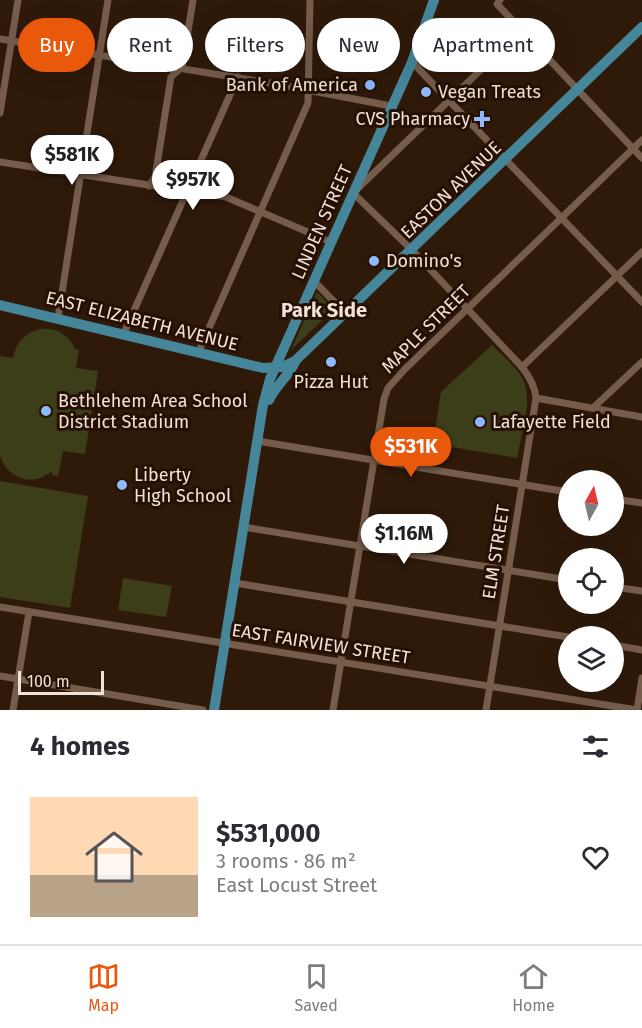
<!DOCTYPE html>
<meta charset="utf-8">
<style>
:root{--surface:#fff;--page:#f2f2f3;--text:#2b2b33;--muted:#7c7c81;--line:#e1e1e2;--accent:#ea580c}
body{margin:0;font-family:"Fira Sans",sans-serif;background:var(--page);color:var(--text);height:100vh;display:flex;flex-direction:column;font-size:22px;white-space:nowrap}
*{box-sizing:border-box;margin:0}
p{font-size:20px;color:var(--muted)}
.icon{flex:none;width:33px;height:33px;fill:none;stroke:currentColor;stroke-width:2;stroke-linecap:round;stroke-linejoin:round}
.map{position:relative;height:710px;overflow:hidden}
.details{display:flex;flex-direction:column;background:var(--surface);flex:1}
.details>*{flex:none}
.top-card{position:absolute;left:18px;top:18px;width:606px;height:54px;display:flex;gap:12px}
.needle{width:39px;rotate:8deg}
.buttons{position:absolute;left:558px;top:470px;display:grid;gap:12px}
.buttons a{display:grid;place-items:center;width:66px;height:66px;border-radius:50%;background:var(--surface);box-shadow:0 6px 24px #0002;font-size:30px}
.scale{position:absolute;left:18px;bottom:15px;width:86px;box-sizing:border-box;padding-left:6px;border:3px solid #f1e1d8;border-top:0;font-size:16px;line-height:21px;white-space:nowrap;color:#f1e1d8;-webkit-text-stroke:4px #251003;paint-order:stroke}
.price{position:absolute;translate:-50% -51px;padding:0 14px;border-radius:21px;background:#fff;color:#222;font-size:20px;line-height:39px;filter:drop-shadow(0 2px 3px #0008)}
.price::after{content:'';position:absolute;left:50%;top:36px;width:18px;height:14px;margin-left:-9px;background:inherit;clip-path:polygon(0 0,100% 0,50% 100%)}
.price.active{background:var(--accent);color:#fff}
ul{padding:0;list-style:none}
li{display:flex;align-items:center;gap:18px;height:150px;padding:0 30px}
li span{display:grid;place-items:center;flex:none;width:168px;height:120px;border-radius:0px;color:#555}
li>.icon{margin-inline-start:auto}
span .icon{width:72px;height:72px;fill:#fffc;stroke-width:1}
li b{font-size:26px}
h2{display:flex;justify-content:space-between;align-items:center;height:72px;padding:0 30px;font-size:26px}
.tag{padding:0 21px;border-radius:27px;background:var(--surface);box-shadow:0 6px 24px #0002;font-size:21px;line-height:54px}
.tag.active{background:var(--accent);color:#fff}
.dock{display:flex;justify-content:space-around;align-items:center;height:84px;border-top:2px solid var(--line);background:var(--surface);font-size:16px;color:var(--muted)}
.dock a{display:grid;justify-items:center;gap:3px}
.dock .active{color:var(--accent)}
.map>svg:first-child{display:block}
.green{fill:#3b3e18}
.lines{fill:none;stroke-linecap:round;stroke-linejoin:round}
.minor{stroke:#765c4b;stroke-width:7}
.primary{stroke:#45869a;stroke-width:10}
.poi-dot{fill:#8eb9fd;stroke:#251003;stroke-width:2}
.labels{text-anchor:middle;stroke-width:6;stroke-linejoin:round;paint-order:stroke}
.poi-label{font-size:18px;fill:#f1e1d8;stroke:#251003;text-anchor:start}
.street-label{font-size:18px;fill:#f1e1d8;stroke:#251003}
.neighbourhood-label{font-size:20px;font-weight:bold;fill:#f1e1d8;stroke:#251003}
</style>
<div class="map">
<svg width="642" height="710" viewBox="0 0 642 710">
<rect width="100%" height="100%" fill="#2f1a0a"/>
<g class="green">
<polygon points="317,292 334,309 291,350"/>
<path d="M39,329C55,327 68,333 75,349L79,350L76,368L98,371L85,454L63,451L58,476L52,475V471C34,487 8,480 0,456V356L13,358C16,343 24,334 39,329Z"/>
<path d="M492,345C502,355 513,364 521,376C535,398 521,434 517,458L433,444L441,392Z"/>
<polygon points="0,481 88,496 70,608 0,597"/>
<polygon points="123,578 172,586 166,617 118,610"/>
</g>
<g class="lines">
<g class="minor">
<polyline points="500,0 497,4 642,158"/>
<polyline points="0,39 276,84 391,106"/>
<polyline points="412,62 642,302"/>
<polyline points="0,113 18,0"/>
<polyline points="0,162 226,197 331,242"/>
<polyline points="149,186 155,177 171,77 181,68 183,63 193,0"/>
<polyline points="314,281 345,313"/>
<polyline points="58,318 108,0"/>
<polyline points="124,333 238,77"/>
<polyline points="199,351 308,103 310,0"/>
<polyline points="522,367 642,252"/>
<polyline points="536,398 642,417"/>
<polyline points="593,408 642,362"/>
<polyline points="257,441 568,492"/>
<polyline points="614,499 642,503"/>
<polyline points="243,527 568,580"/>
<polyline points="235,583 568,637"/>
<polyline points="614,587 642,591"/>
<polyline points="0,607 637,710"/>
<polyline points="614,645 642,650"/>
<polyline points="0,676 203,710"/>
<polyline points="13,710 29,612"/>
<polyline points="333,710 384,399 388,388 405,369 642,140"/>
<path d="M486,710L536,398C535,386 529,376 522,367L412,250L353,193L522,30"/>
<polyline points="637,710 642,678"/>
</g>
<g class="primary">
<polyline points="0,305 263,368 282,367 295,361 642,27"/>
<path d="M269,400C275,386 289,376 295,362"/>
<polyline points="214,710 263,405 270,379 412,62 434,0"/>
</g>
</g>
<g class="poi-dot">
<circle cx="370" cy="85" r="6"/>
<circle cx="426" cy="92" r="6"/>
<path d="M479 110h6v6h6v6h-6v6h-6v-6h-6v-6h6z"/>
<circle cx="374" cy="261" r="6"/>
<circle cx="331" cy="362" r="6"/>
<circle cx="46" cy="411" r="6"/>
<circle cx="480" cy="422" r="6"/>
<circle cx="122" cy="485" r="6"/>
</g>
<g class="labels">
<g class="poi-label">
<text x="358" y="91" text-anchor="end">Bank of America</text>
<text x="438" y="98">Vegan Treats</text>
<text x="470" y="125" text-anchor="end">CVS Pharmacy</text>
<text x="386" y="267">Domino's</text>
<text x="331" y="388" text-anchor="middle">Pizza Hut</text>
<text x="58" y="407">Bethlehem Area School<tspan x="58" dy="21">District Stadium</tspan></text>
<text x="492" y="428">Lafayette Field</text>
<text x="134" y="481">Liberty<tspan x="134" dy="21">High School</tspan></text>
</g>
<g class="street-label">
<text transform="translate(451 190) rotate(-44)" y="6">EASTON AVENUE</text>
<text transform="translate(322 222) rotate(-66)" y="6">LINDEN STREET</text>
<text transform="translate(142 321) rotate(14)" y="6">EAST ELIZABETH AVENUE</text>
<text transform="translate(426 329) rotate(-45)" y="6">MAPLE STREET</text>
<text transform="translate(496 552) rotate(-81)" y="6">ELM STREET</text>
<text transform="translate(321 644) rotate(9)" y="6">EAST FAIRVIEW STREET</text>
</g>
<g class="neighbourhood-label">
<text x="324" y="317">Park Side</text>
</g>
</g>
</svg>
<div class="buttons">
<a><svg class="needle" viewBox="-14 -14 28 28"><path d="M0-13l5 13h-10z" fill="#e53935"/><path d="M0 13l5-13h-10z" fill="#7c7c81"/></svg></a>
<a><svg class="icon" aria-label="locate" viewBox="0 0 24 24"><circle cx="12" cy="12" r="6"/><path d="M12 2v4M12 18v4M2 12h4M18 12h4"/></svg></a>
<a><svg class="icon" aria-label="layers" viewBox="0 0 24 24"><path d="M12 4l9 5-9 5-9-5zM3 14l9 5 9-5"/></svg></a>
</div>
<div class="scale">100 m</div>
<b class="price" style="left:72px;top:186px">$581K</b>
<b class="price" style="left:193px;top:211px">$957K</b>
<b class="price active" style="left:411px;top:478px">$531K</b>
<b class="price" style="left:404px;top:565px">$1.16M</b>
<div class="top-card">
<a class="tag active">Buy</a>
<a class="tag">Rent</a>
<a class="tag">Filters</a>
<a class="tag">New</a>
<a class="tag">Apartment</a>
</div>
</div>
<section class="details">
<h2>4 homes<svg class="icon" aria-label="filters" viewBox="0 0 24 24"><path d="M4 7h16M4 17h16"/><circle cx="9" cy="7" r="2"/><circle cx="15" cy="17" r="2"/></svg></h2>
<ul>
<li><span style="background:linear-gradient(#ffd9b3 65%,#b9a48a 0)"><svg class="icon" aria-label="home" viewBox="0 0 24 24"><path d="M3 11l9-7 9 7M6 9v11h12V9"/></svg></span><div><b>$531,000</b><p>3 rooms · 86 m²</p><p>East Locust Street</p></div><svg class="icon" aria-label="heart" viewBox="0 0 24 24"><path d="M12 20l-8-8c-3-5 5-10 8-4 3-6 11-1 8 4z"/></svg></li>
</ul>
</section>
<nav class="dock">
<a class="active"><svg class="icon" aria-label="map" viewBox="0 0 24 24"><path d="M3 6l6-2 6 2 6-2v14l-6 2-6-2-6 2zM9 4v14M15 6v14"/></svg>Map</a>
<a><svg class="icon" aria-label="saved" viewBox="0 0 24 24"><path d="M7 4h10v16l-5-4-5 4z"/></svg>Saved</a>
<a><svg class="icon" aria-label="home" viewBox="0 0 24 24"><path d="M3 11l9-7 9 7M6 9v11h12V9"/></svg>Home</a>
</nav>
